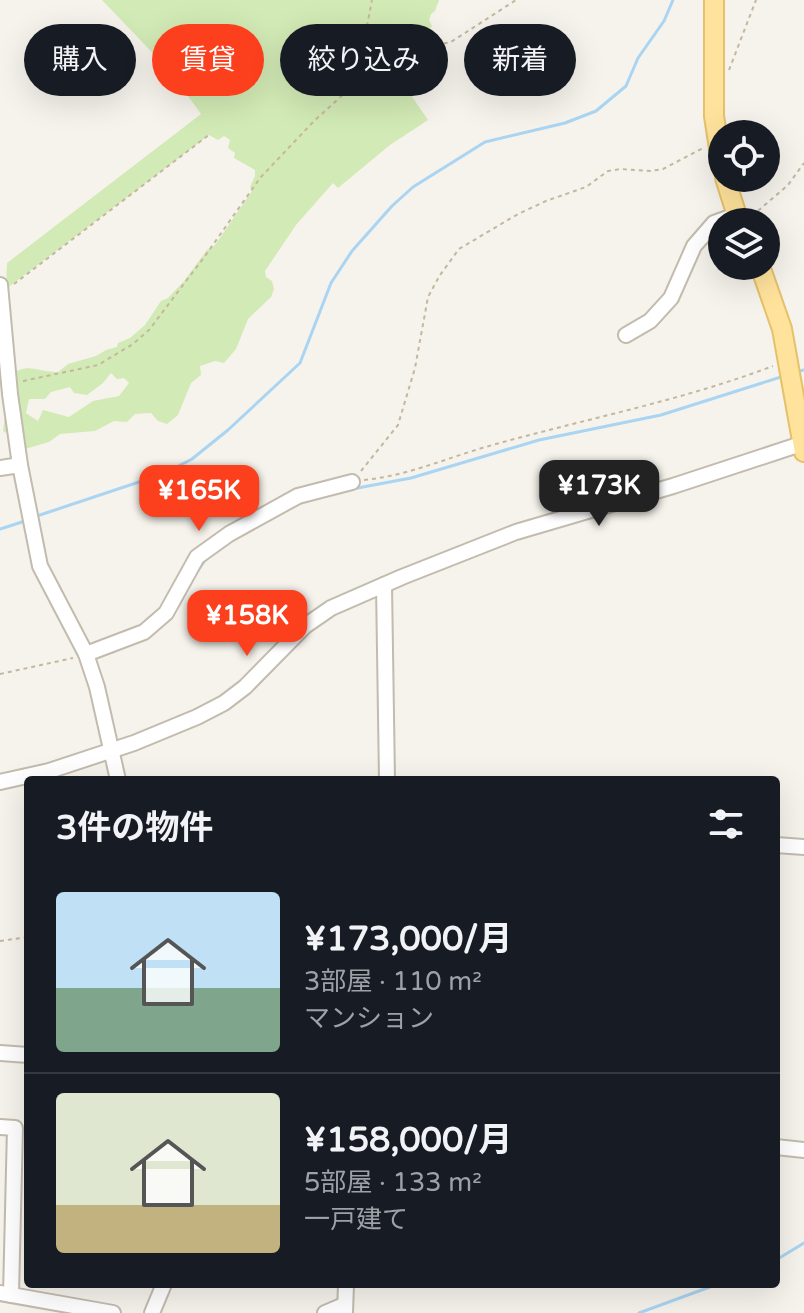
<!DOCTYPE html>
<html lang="ja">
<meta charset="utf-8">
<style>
:root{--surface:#171b24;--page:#20242c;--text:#f1f3f6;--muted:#9ea1a6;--line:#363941;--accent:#fc3f1d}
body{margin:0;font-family:"Varela Round","Noto Sans JP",sans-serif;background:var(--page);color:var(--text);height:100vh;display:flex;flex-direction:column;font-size:30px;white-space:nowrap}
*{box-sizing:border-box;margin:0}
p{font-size:26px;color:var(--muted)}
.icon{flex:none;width:44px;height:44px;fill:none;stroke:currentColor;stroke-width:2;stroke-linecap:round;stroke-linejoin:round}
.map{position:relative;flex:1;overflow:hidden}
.details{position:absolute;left:24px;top:776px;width:756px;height:512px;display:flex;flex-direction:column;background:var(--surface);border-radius:8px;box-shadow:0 8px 32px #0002}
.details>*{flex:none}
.guide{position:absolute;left:24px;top:24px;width:756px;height:72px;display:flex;gap:16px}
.buttons{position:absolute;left:708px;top:120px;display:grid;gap:16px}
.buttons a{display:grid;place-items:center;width:72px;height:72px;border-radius:50%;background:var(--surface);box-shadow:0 8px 32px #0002;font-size:40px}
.price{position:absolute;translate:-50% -68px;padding:0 18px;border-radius:16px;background:var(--accent);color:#fff;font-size:26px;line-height:52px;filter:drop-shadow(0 2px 4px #0008)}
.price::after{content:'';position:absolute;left:50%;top:48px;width:24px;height:18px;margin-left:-12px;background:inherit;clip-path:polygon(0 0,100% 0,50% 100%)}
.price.selected{background:#222;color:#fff}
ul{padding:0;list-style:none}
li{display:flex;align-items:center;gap:24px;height:200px;padding:0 32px}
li+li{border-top:2px solid var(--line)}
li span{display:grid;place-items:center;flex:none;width:224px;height:160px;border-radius:8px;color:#555}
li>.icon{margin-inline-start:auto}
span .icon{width:96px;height:96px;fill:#fffc;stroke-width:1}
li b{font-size:34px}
h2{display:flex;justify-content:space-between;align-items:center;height:96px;padding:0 32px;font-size:34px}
.chip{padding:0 28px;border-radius:36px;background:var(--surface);box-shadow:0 8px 32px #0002;font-size:28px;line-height:72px}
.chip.selected{background:var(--accent);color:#fff}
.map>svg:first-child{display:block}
.green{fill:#d2eab5;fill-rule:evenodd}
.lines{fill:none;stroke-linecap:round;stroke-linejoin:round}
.stream{stroke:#a9d4f2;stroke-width:3}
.minor-casing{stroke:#c2bbae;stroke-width:18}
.major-casing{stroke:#e6c16a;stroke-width:22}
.path{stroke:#c4b79f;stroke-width:2;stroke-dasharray:4 4;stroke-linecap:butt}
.minor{stroke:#fff;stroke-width:14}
.major{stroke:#ffe39c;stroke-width:18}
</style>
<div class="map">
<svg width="804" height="1313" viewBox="0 0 804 1313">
<rect width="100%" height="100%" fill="#f6f3ec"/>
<path class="green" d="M102,0H439L435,11L431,14L429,20L432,26L425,36L423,54L408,57C397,83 414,98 428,120L390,145L338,188L333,183L296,225L265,271L266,277L272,281L274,289L271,297L248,319L236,349L224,363L215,361L200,366L201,375L191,383L178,415L167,424L158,421L151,413L135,414L127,422L114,421L95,431L60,434L49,442L25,449L19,446L11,428L5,433L3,431L5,416L10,414L3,407L0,374L5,376C33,362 30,371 58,372L68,364L96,356L106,350L117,347L118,343L130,338L145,325L161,301L168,298L184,281L207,250L215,245L252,191L250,187L255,176V170L234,158L235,153L228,148L230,140L224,136L218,140L209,135L6,289L7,263L201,114L169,70ZM111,373L117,379L124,378L129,383L119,396L93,401L69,417L43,410L38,421L26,413L29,399H45L51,392L70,387L74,393L87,395L103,383Z"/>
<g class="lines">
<g class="stream">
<polyline points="800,371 804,370"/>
<polyline points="347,490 411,478 539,440 661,415 784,376"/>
<polyline points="297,504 324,496"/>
<polyline points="37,516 163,474 192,459 228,430 300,363 331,283 352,251 392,206 413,187 485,142 565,123 596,111 626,86 638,58 664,21 673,0"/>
<polyline points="0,529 22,522"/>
<polyline points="192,579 208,556"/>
<polyline points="113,652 123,647"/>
<polyline points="776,1260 804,1243"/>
<polyline points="639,1313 718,1284"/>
</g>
<g class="minor-casing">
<g id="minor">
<polyline points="0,285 10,394 20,465 40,566 86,654 97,687 118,780"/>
<polyline points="626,335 650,321 671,298 694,246 714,223 736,215"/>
<polyline points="0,468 20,465"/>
<polyline points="384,585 387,780"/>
<polyline points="86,654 144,632 166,613 197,557 229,534 298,496 352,482"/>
<polyline points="0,782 49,771 134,743 197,717 224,703 245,687 305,626 331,608 402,577 516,532 673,486 804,443"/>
<polyline points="776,845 804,847"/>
<polyline points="0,1053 28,1055"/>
<polyline points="0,1127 15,1128 11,1295"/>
<polyline points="776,1147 804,1150"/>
<polyline points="0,1293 113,1313"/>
<polyline points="152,1313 164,1284"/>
<polyline points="325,1313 344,1305"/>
<polyline points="345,1313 346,1284"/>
</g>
</g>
<g class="major-casing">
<g id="major">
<polyline points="714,0 714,116 722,168"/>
<polyline points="725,178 739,222"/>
<polyline points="760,266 782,329 804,452"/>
</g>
</g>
<g class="path">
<polyline points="729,70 756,0"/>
<polyline points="357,82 412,50 451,42 516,0"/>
<polyline points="752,216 788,185 804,163"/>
<polyline points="14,284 210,134"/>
<polyline points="23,381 98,365 133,344 149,330 205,256 260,178 315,120 356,83 372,0"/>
<polyline points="361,471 398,425 415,368 428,297 440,275 459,249 518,214 546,201 586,187 608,171 621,169 650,171 663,169 705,147"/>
<path d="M364,480C405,476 442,460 482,448C579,420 678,402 773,366"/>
<polyline points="0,674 73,658"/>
<polyline points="0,941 28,937"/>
</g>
<use href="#minor" class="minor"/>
<use href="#major" class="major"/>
</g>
</svg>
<div class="buttons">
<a><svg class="icon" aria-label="locate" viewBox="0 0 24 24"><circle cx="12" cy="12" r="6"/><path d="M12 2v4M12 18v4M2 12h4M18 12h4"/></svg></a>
<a><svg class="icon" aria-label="layers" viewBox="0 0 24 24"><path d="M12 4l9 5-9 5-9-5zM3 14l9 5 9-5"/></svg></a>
</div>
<b class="price selected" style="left:599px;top:528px">¥173K</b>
<b class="price" style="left:199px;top:533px">¥165K</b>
<b class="price" style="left:247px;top:658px">¥158K</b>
<div class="guide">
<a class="chip">購入</a>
<a class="chip selected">賃貸</a>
<a class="chip">絞り込み</a>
<a class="chip">新着</a>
</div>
<section class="details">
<h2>3件の物件<svg class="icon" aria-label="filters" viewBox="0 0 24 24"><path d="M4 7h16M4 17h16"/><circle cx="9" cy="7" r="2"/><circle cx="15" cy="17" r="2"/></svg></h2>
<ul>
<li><span style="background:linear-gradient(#bfe0f5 60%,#7fa58c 0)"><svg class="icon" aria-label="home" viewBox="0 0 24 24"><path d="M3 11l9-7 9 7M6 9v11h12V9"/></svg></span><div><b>¥173,000/月</b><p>3部屋 · 110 m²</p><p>マンション</p></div></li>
<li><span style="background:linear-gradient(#dfe7d0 70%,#c2b280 0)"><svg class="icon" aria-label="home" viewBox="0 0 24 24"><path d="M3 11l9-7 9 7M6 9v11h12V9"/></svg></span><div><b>¥158,000/月</b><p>5部屋 · 133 m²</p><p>一戸建て</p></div></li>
</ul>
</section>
</div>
